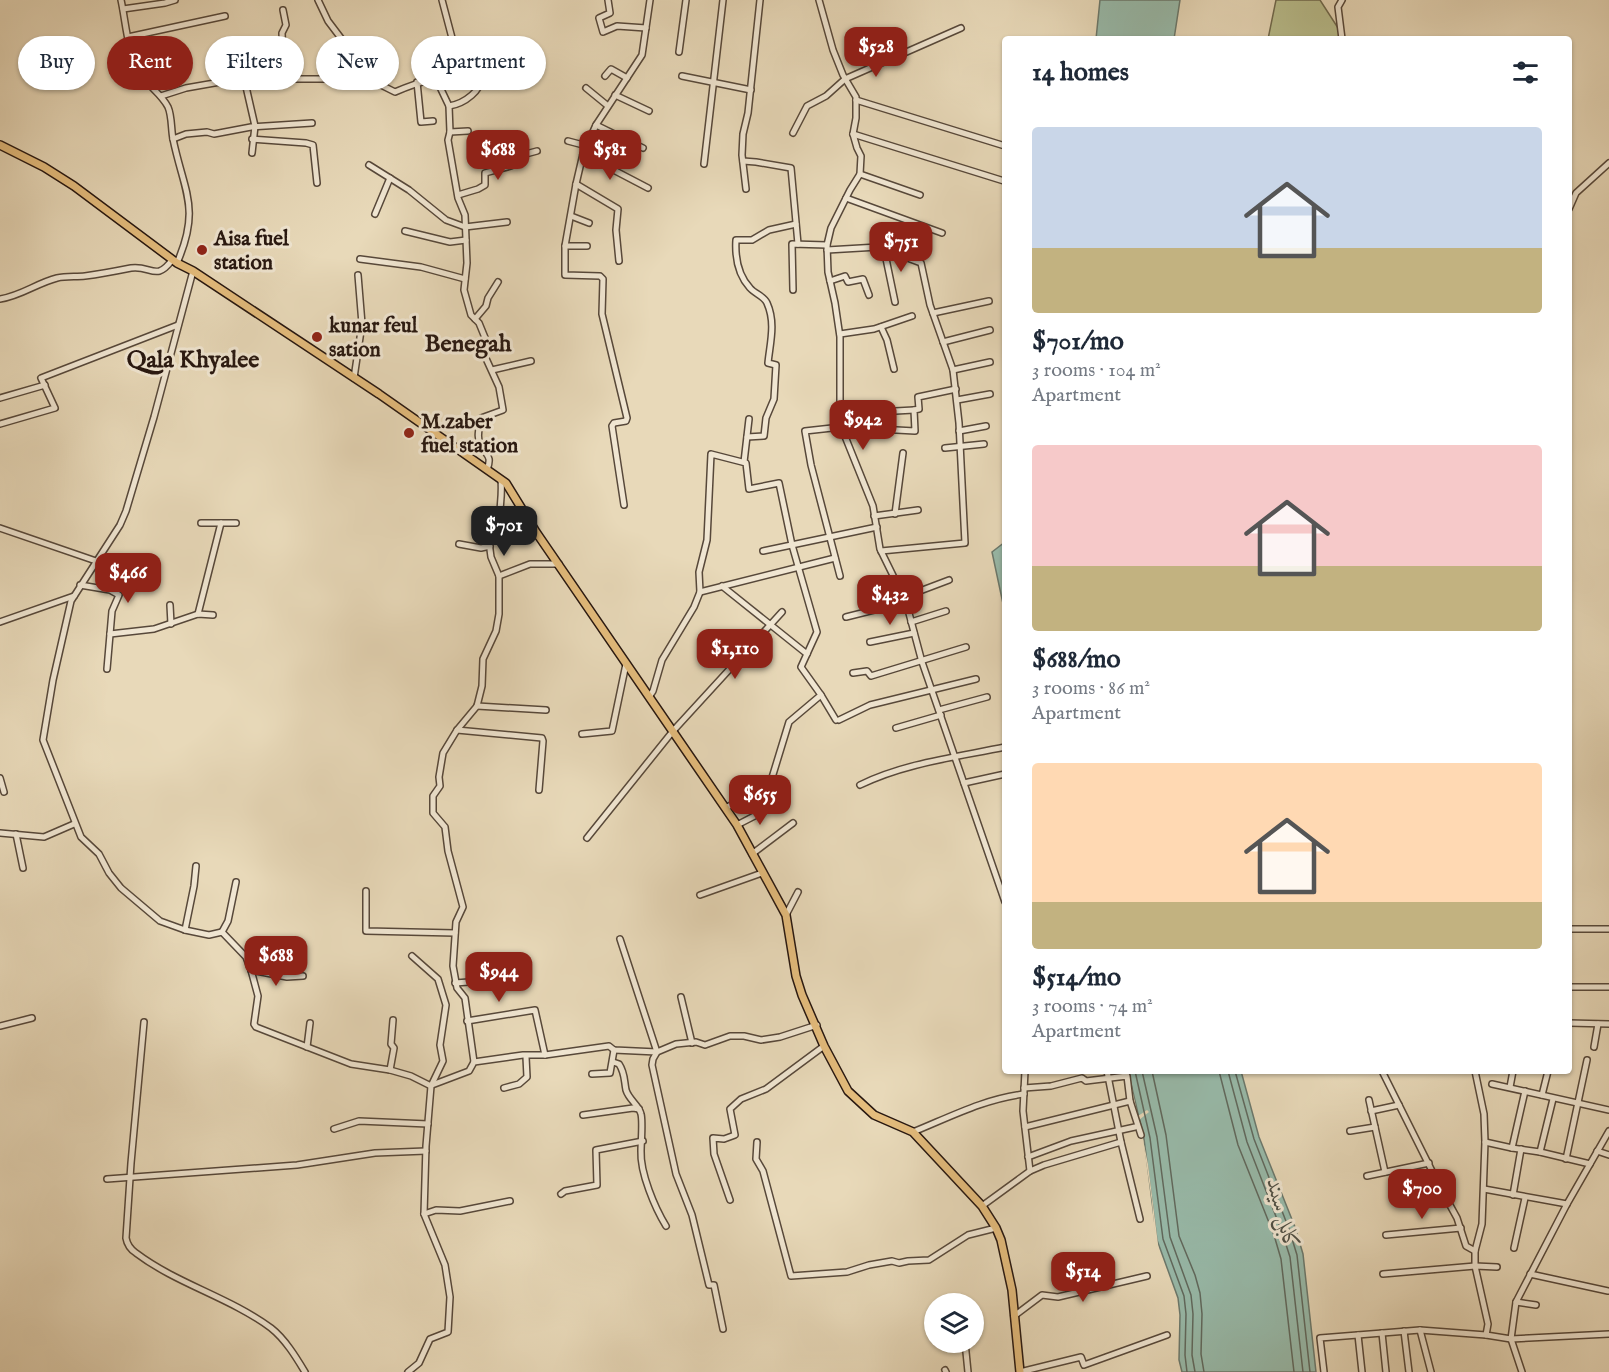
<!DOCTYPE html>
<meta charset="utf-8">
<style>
:root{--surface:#fff;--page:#f6f6f7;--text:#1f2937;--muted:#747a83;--accent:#8f2418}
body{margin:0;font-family:"IM FELL English",Amiri,serif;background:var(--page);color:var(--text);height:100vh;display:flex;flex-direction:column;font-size:22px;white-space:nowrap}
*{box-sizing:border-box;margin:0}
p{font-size:20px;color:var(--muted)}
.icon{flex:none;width:33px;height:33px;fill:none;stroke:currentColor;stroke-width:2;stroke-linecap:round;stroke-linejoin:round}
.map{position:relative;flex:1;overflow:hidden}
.details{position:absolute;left:1002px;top:36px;width:570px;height:1038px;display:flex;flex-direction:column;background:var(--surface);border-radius:6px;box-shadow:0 2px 4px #0004}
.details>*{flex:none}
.hud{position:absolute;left:18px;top:36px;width:570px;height:54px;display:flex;gap:12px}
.fabs{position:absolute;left:924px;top:1293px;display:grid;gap:12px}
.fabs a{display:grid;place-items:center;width:60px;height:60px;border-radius:50%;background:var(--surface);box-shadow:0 2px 4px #0004;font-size:30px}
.price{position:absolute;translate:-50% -51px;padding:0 14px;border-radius:12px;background:var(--accent);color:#fff;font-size:20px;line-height:39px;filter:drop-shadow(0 2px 3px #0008)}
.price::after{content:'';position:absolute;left:50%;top:36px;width:18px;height:14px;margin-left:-9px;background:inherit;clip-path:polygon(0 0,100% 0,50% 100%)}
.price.current{background:#222;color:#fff}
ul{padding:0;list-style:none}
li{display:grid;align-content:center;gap:12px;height:318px;padding:0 30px}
li span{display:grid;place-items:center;height:186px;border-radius:6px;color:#555}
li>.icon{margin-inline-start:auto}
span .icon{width:108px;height:108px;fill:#fffc;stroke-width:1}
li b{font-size:26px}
h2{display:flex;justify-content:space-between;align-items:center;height:72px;padding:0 30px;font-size:26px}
.pill{padding:0 21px;border-radius:27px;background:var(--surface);box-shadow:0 2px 4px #0004;font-size:21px;line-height:54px}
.pill.current{background:var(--accent);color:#fff}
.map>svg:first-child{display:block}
.green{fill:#b9be8d;stroke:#706a4e;stroke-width:1.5}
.water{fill:#98bbab;stroke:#6b796d;stroke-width:1.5}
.pier{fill:#e8d9b9}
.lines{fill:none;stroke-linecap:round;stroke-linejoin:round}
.shore{stroke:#60695e;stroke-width:1.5}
.minor-casing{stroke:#57483a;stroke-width:8}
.major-casing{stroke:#271710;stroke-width:10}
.minor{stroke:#f0e6d2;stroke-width:5}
.major{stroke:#e4bc7c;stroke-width:7}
.poi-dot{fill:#8f2418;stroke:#f0e6d2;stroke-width:2}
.labels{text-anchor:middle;stroke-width:6;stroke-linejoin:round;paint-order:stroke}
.poi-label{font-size:21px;font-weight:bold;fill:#271710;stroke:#f0e6d2;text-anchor:start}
.water-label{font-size:22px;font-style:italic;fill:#4f5046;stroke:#f0e6d2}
.quarter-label{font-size:24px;font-weight:bold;fill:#271710;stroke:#f0e6d2}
</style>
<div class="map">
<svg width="1609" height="1372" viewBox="0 0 1609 1372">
<rect width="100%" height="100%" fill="#e8d9b9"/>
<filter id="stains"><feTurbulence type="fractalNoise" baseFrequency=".00333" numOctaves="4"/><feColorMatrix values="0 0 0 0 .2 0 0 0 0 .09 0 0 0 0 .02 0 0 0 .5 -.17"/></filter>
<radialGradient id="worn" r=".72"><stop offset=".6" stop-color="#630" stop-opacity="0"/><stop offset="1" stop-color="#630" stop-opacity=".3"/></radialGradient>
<polygon class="green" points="1276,0 1320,0 1340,31 1340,39 1268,39"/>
<g class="water">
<polygon points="1100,0 1180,0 1174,39 1096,39"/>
<polygon points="1005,542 1005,613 992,552"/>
<polygon points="1128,1071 1241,1071 1259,1137 1295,1227 1303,1254 1316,1372 1182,1372 1179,1360 1180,1315 1178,1298 1157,1240 1144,1139"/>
</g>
<polygon class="pier" points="1125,1071 1128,1071 1138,1116 1147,1110 1149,1112 1139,1120 1148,1164 1160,1260 1155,1238 1152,1202 1143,1141"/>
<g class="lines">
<g class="shore">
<polyline points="1135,1071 1150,1138 1163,1239 1184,1296 1186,1314 1185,1355 1187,1372"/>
<polyline points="1142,1071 1157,1137 1170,1237 1191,1295 1193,1314 1192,1355 1195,1372"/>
<polyline points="1152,1071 1166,1135 1179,1236 1195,1275 1200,1293 1202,1314 1201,1354 1204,1372"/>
<polyline points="1219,1071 1238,1145 1274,1235 1281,1259 1294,1372"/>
<polyline points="1228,1071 1247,1142 1282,1232 1290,1257 1303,1372"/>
<polyline points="1235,1071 1254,1139 1289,1229 1297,1255 1310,1372"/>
</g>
<g class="minor-casing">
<g id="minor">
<path d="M121,0C126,23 127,50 139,71C146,85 161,93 168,107C172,116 171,129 173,139C184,192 201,208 177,263"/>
<polyline points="318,0 328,21 359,62 354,80"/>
<path d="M442,0L452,38L433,47L439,85L449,106L450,132L448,140L458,198L465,215L467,263L464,290L471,315L479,323L488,345L483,352L499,387L503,410L481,418C480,426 476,436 480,443C485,456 493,454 487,470"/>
<polyline points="608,0 610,13 599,18 603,32 617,26 646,28"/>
<polyline points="819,0 833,50 843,75 856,97 856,118 853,134 857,148 861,156 860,174 850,190 831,228 827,245 828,272 835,303 840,337 840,424 873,506 880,549 906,602 922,662 1005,902"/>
<polyline points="1342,0 1338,7 1342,39"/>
<polyline points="123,9 165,3 175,0"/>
<polyline points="283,10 286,25 282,33 284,79"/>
<polyline points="128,37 225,16"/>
<polyline points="679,52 686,0"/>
<polyline points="605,76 611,69 627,78"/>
<polyline points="682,76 751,90"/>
<polyline points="244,78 255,126 252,153"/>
<polyline points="417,82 421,122 433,121"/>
<polyline points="586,88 608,106"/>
<polyline points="615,95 649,111"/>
<path d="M161,96L186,88L260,75L284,79H369L395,92C422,80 450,73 480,74C485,90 463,104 449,106"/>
<polyline points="856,100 1005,146"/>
<polyline points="596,125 643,148"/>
<polyline points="450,132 468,131"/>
<polyline points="793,133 807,106 826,96 845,79 961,28"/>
<polyline points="853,134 1004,181"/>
<polyline points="173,139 186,134 207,132 214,134 251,127 312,123"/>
<polyline points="252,139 306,143 313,145 317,183"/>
<polyline points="568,141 587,146"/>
<polyline points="583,154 648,188"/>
<polyline points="743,161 756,162 791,168 798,244"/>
<polyline points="704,164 723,0"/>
<polyline points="369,165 409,190 446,220 465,227 507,222"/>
<polyline points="860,174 920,195"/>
<polyline points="576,184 618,209 616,230 619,261"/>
<polyline points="746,189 742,155 743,134 748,113 760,0"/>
<polyline points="458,195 478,189 485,185 485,173 511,166 511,158 537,151"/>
<polyline points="846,198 942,233"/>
<polyline points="1569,209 1576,193 1609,163"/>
<polyline points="375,214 390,178"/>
<polyline points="571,216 589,223"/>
<polyline points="405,231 450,242 466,240"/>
<polyline points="565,246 587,246"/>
<polyline points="884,249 895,302"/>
<polyline points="827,250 878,247 921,263 930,305 953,370 959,423 965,543 881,551"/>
<polyline points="360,259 421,267 465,279"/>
<polyline points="193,271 154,417 126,511 120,525 71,601 53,680 43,740 81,837 99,854 109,873 121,888 160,921 185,930 209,935 222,932 246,957 251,970 258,996 254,1024 256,1027 351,1064 390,1070 411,1076 431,1086"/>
<polyline points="830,281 845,276 848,282 863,279 869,295"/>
<polyline points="793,290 792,244 827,245"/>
<path d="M0,299C21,296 37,283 57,278C66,276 76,277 85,276C100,274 116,271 131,268C151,265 156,282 172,260"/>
<polyline points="933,313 989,301"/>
<polyline points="475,319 486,306 488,298 498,282"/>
<polyline points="881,327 887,340 894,369"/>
<polyline points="840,334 874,329 912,316"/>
<polyline points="943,342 990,330"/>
<polyline points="492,370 531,361"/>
<polyline points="953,370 990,362"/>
<polyline points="354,378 362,324 358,275"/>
<polyline points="0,398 45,385"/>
<polyline points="957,400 990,394"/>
<polyline points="839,411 877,412 914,410"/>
<polyline points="0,424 55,408 41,378 178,325"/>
<polyline points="959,431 986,426"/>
<path d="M747,437L764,436L766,418L774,399L776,365L768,363C770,343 776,323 767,303C764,296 755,294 750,288C738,275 735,257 736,240H752L769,230L796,224"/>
<polyline points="945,448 984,444"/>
<polyline points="744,462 749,419"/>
<polyline points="624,505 612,426 614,423 626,421 627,418 602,314 603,279 600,276 565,275 565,246 576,184 583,154 596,125 642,55 650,0"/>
<polyline points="895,514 903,453"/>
<polyline points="874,516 918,510"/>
<polyline points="201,523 236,523"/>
<polyline points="0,528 96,561"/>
<polyline points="459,544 481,548 490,546"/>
<polyline points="763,551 877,527"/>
<polyline points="499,576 530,564 559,564"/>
<polyline points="840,576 811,465 805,431 841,427 915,431 914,410 919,409 918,397 956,389"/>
<polyline points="80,585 110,590 119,595 112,611 107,669"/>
<polyline points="722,586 807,654"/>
<polyline points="700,592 835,558"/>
<polyline points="904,597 949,580"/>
<polyline points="170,605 171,624"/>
<polyline points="198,614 221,523"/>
<polyline points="846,617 906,602"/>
<polyline points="0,622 74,596"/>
<polyline points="911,622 946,611"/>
<polyline points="110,634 154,629 198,614 213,615"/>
<polyline points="870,642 914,633"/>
<polyline points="853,673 867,671 871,676 966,647"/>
<polyline points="821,695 836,720"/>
<polyline points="649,697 653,691 662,660 694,607 700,592 699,572 707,540 711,454 746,463 749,489 779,483 792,545 817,632 801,667 821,695 789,722 771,781 726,808"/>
<polyline points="477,706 546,710"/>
<polyline points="939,710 987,697"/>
<polyline points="839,720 870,705 976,679"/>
<polyline points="896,728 941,715"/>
<polyline points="457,730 542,738 543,741 539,790"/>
<polyline points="582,734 612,731 626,664"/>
<polyline points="0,778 4,792"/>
<polyline points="964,783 1005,774"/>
<path d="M860,785C905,763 957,757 1005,747"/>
<polyline points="737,825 772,807"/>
<polyline points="0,833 44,837 74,824"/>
<polyline points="16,834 23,868"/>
<polyline points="587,838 673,731 782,612"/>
<polyline points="752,854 793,823"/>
<polyline points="366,891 366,931 455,933"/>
<polyline points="700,895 762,873"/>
<polyline points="786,915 798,892"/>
<polyline points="1569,929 1609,929"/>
<polyline points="185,930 194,886 196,866"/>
<polyline points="222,932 228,921 236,882"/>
<polyline points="620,939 657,1052 653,1059 652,1065 676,1174 692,1215 709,1285 714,1285 723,1329"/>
<polyline points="251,970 287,977 303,976"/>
<polyline points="455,983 522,978"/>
<polyline points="1569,987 1609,987"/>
<polyline points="681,997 692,1043"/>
<polyline points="467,1021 535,1010 545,1055"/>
<path d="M144,1022L131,1163L126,1238C127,1244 130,1249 136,1253C177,1284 229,1297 271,1328C285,1339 296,1357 305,1372"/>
<polyline points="1569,1023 1609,1024"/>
<polyline points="0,1026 32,1018"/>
<polyline points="307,1047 310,1023"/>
<polyline points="1594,1047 1598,1024"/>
<path d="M474,1062L465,998L457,988L453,966L456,922L463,907L448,851L445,827L433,813V796L440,786L439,777L443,753L457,730L477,706L482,686L483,659L496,631L499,614V576L491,557L489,542L501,533C497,514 503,500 501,480"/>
<path d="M613,1062L619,1064C625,1073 624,1080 626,1090C629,1100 639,1105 641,1114C643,1122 641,1142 641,1151C640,1173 655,1208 666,1226"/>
<polyline points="390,1070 394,1048 391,1044 393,1020"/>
<polyline points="1107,1071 1121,1142 1140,1219"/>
<polyline points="1382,1071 1440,1187 1457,1218 1466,1246 1475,1251"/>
<polyline points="1475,1071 1484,1114 1485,1142 1482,1224 1475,1251 1475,1266 1488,1324 1486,1335 1511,1339 1609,1334"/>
<polyline points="592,1074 610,1073 614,1050"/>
<polyline points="1492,1084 1609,1110"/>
<polyline points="432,1085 469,1071 474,1062 523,1055 545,1055 609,1046 614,1050 657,1052 676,1044 696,1042 705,1045 730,1036 744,1036 761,1040 780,1037 817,1025"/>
<polyline points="1510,1087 1513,1071"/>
<polyline points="504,1088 519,1084 527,1077 526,1057"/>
<polyline points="1024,1088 1051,1086 1082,1078 1086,1081 1127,1076 1130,1101 1141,1135"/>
<polyline points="1542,1095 1548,1071"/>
<polyline points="1369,1100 1385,1172"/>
<polyline points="1371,1111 1399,1105"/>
<polyline points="583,1115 633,1108 639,1109"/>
<polyline points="1025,1127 1130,1101"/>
<polyline points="334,1129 359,1121 428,1124"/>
<polyline points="1350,1131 1375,1127"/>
<path d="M913,1132C950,1117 984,1099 1024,1094"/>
<polyline points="757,1142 756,1159 763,1171 791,1276 847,1272 869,1265 892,1261 899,1263 908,1261 929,1260 968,1235 996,1228"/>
<polyline points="1485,1142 1512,1148 1540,1152 1590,1164"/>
<polyline points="1512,1148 1525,1091"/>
<polyline points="1597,1151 1609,1155"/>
<polyline points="1540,1152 1553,1099"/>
<polyline points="1028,1157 1071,1141 1135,1127"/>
<polyline points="1566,1159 1587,1060"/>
<polyline points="1030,1171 1044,1165 1121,1142"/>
<polyline points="1367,1176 1429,1163"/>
<polyline points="107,1179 297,1165 375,1153 426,1151"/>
<polyline points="1484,1189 1567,1204"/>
<polyline points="561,1194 565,1191 597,1185 596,1150 643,1141"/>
<polyline points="1513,1195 1521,1149"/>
<polyline points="730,1200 714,1154 713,1138 724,1139 735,1135 730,1109 741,1099 766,1089 824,1046"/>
<polyline points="982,1206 1030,1171 1023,1111 1025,1071"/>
<polyline points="424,1214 436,1210 460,1211 510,1201"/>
<polyline points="1386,1235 1461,1228"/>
<polyline points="1514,1248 1525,1198"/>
<polyline points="1383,1274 1475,1266 1497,1267"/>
<polyline points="1530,1274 1608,1291"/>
<polyline points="1516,1302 1536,1305"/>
<polyline points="1014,1316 1042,1295 1058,1297 1147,1276"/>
<polyline points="1420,1330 1431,1372"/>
<polyline points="1404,1331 1409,1372"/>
<polyline points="1382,1333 1386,1372"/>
<polyline points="1358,1335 1362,1372"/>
<polyline points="965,1342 968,1372"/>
<polyline points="945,1370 946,1372"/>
<polyline points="408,1372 419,1363 430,1339 448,1332 450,1297 445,1265 424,1214 426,1146 431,1086 443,1061 440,1045 446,1005 438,979 412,956"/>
<polyline points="1020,1372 1081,1357 1084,1365 1167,1335"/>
<polyline points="1324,1372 1320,1338 1420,1330 1486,1335"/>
<polyline points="1522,1372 1511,1339 1516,1302 1567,1204 1609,1131"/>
</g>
</g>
<g class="major-casing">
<polyline id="major" points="0,145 44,167 74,186 177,263 193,271 379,394 506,483 536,532 737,825 786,915 796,976 802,995 824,1046 848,1091 874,1115 913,1132 982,1206 996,1228 1001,1240 1012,1290 1020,1372"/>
</g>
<use href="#minor" class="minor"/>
<use href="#major" class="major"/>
</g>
<g class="poi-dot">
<circle cx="202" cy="250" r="6"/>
<circle cx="317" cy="337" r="6"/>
<circle cx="409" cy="433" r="6"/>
</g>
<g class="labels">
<g class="poi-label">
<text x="214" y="245">Aisa fuel<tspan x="214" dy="24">station</tspan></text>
<text x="329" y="332">kunar feul<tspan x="329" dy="24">sation</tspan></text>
<text x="421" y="428">M.zaber<tspan x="421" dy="24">fuel station</tspan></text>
</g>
<g class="water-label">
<text transform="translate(1284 1214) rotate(75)" y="8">کابل سيند</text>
</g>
<g class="quarter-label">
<text x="468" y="351">Benegah</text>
<text x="193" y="367">Qala Khyalee</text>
</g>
</g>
<rect width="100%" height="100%" filter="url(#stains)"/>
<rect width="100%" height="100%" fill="url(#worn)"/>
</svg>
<div class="fabs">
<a><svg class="icon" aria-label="layers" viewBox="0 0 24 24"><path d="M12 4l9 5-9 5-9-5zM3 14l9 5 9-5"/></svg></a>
</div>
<b class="price" style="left:876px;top:78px">$528</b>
<b class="price" style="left:498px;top:181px">$688</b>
<b class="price" style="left:610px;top:181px">$581</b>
<b class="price" style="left:901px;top:273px">$751</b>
<b class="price" style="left:863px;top:451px">$942</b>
<b class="price current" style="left:504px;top:557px">$701</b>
<b class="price" style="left:128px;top:604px">$466</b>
<b class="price" style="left:890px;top:626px">$432</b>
<b class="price" style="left:735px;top:680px">$1,110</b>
<b class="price" style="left:760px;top:826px">$655</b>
<b class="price" style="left:276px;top:987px">$688</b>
<b class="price" style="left:499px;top:1003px">$944</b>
<b class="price" style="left:1422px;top:1220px">$700</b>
<b class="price" style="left:1083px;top:1303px">$514</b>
<div class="hud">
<a class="pill">Buy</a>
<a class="pill current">Rent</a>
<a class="pill">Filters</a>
<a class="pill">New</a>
<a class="pill">Apartment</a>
</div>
<section class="details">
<h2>14 homes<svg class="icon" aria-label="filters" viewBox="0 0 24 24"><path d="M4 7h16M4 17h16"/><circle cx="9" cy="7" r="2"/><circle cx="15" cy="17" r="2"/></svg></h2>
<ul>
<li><span style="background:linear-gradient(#c9d6e8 65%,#c2b280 0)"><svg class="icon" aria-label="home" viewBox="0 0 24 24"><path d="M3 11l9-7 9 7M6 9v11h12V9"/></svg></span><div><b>$701/mo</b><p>3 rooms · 104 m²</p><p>Apartment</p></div></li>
<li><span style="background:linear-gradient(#f6c9c9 65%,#c2b280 0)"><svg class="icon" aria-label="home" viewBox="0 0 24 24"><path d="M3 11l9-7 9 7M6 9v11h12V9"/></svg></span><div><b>$688/mo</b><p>3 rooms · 86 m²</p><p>Apartment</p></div></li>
<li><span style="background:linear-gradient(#ffd9b3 75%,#c2b280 0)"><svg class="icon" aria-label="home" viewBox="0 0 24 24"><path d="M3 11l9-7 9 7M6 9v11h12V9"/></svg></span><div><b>$514/mo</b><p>3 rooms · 74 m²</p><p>Apartment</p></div></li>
</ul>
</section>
</div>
